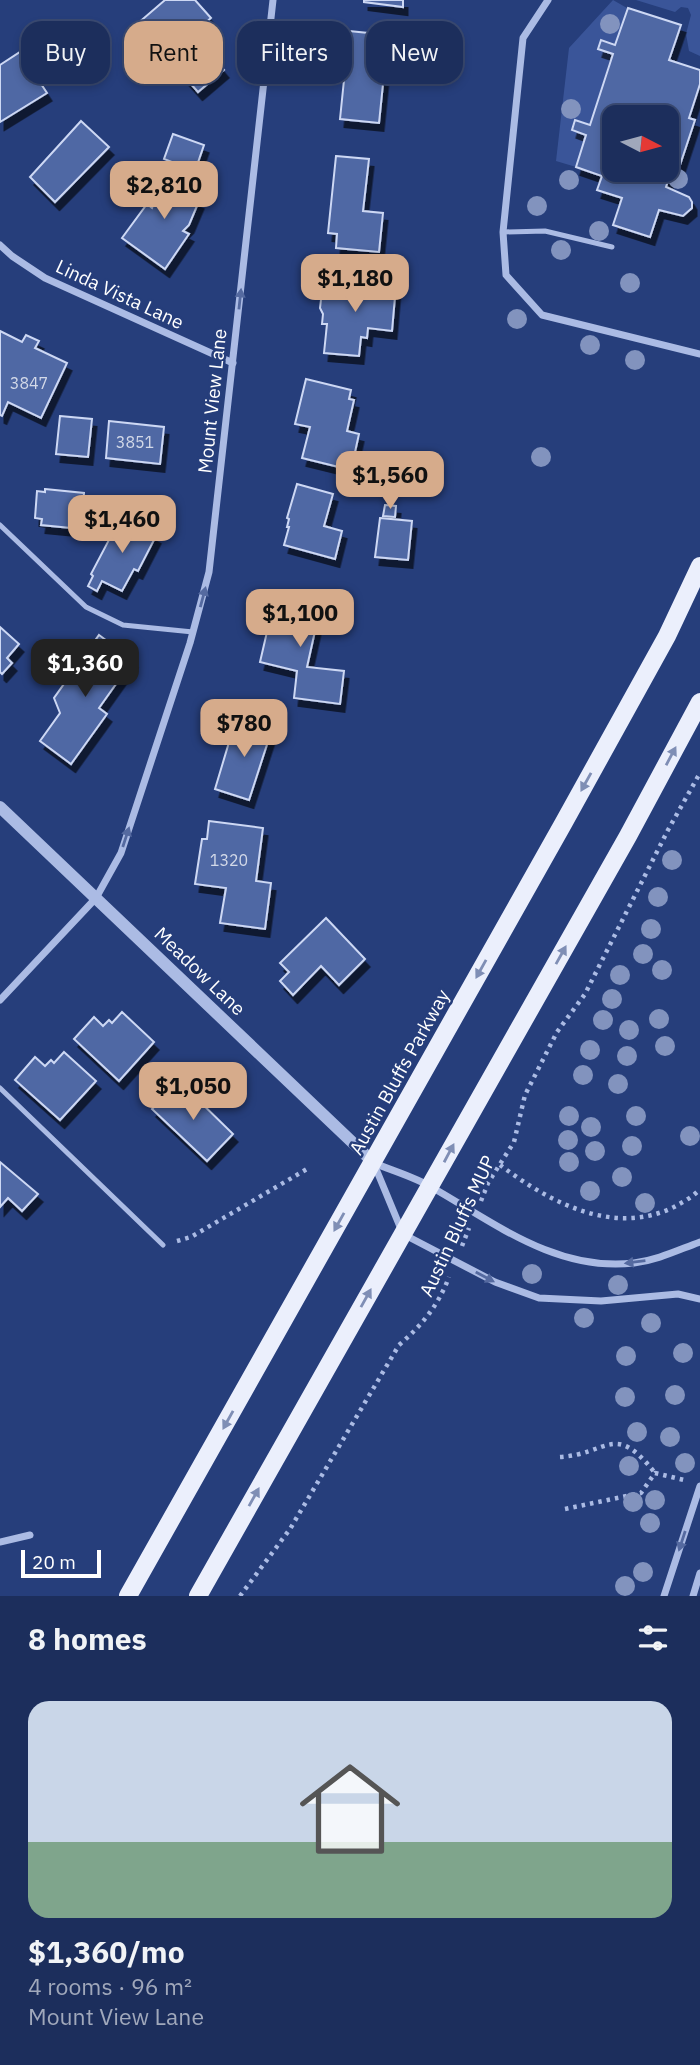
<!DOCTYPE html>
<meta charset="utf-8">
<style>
:root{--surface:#1c2e5c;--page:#293a65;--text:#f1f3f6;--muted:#a0a8bb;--line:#3a4a72;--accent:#d6ab8b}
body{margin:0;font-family:"IBM Plex Sans",sans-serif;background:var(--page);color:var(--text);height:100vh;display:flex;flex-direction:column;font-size:26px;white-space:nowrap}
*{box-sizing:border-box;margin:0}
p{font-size:23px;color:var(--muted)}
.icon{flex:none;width:38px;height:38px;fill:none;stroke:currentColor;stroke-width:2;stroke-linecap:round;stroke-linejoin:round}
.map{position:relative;height:1596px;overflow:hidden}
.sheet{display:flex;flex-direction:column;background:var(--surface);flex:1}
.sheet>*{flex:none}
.guide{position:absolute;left:21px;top:21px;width:658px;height:63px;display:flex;gap:14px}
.needle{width:46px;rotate:96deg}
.tools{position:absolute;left:602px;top:105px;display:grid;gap:14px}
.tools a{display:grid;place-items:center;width:77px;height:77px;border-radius:14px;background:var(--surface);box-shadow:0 4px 10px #0003,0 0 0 2px var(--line);font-size:35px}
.scale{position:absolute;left:21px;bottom:18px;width:80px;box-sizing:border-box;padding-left:7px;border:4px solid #fff;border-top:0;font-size:19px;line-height:24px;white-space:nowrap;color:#fff;-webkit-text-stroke:5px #263e7b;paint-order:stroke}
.price{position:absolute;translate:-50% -60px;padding:0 16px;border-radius:14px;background:var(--accent);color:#111;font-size:23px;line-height:46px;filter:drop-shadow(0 2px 4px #0008)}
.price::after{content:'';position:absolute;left:50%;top:42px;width:21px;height:16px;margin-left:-10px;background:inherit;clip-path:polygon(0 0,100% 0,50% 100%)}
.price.selected{background:#222;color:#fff}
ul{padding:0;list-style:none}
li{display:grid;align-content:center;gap:14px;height:371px;padding:0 28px}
li span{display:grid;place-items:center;height:217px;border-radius:21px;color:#555}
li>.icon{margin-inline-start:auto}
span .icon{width:126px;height:126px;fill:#fffc;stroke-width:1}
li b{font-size:30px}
h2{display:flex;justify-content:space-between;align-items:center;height:84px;padding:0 28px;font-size:30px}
.tag{padding:0 24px;border-radius:21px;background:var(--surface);box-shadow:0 4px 10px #0003,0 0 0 2px var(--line);font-size:24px;line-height:63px}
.tag.selected{background:var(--accent);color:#111}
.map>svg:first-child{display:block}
.green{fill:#3a5599}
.building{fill:#4f67a4;stroke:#cdd8f4;stroke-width:2;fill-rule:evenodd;filter:url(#shadow)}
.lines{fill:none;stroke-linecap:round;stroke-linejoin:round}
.path{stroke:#abbbe4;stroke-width:4.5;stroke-dasharray:3.5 5;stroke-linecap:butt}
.service{stroke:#abbbe4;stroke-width:5}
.minor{stroke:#abbbe4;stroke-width:7}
.tertiary{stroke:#abbbe4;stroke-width:12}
.primary{stroke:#ebeffc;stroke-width:18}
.tree{fill:#8293be}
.oneway{fill:#556aa0}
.oneway2{fill:#7f8eb5}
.labels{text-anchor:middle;stroke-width:5;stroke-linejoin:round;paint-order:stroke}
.number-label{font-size:16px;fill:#d3d9e8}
.street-label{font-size:19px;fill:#fff;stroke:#263e7b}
</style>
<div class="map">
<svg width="700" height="1596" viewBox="0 0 700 1596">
<defs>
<filter id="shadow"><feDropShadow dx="4.5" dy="8" stdDeviation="0" flood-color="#0009"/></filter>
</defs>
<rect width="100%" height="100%" fill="#263e7b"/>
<g class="green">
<polygon points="613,0 627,8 616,44 601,39 598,49 612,54 590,124 574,120 571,130 586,135 576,167 556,161 569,48"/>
<polygon points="636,0 700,0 700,56 689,51 686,34 691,15 688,8 681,7 675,12"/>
</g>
<g class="building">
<polygon points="165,0 195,0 211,18 198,29 212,45 207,50 224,70 198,92 166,56 158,62 130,30"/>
<polygon points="364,0 403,0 403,7 364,2"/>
<path d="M628,8L681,25L669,60L700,70V84L689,118L695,120L680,165L674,163L666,187L689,197L692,202V208L683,216L659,210L650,237L613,225L622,198L597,190L602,176L576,167L586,135L572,130L575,120L590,125L613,54L598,49L601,40L615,45ZM614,117H667V170H614Z"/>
<polygon points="49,23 79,50 57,76 26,49"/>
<polygon points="349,31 388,35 379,123 340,119"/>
<polygon points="20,52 47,93 0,122 0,65"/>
<polygon points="81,121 109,147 55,202 30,177"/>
<polygon points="173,134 204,145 195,171 164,159"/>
<polygon points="336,156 369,159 363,211 383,213 379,252 336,248 337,234 328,233"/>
<polygon points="169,168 191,177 184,196 199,201 189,225 183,231 189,234 165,269 122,238 147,204 152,208"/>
<polygon points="353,280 396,285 392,331 368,328 367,338 361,337 359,356 324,353 327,324 322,324 323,314 320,308 323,283 353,286"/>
<polygon points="0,331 22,342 26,335 39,341 35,348 67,363 41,418 8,402 2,416 0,415"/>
<polygon points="306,379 351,390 349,399 354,400 347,431 359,434 351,470 302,458 310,427 295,424"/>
<polygon points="60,416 92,419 88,457 56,454"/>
<polygon points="109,421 164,427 160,464 106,458"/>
<polygon points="297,484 333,494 324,526 342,531 335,559 284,545 289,527 287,527 289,519 287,518"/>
<polygon points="45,489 84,493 81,529 41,525 42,519 35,518 37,491 45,492"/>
<polygon points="385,505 396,506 395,517 383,516"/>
<polygon points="121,517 156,536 138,571 134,569 122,591 102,581 97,591 88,586 93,576 91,574"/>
<polygon points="380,518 412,521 408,560 375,557"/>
<polygon points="276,593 321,604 307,667 344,671 340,704 294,698 297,671 260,662"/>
<polygon points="0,627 19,644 7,658 12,663 2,674 0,672"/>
<polygon points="99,635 133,660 99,708 107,714 71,764 40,741 60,713 54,698"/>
<polygon points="244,717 273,726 249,800 215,789 230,739 236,739"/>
<polygon points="209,821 263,828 256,881 271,883 265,929 220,923 226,888 195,884 202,839 207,839"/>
<polygon points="326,918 365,959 339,985 321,966 293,995 280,981 289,972 280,963"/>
<polygon points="122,1012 154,1042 119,1081 74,1039 94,1017 103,1026 109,1020 112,1023"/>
<polygon points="64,1052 96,1081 60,1120 15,1080 35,1057 45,1066 51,1060 54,1063"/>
<polygon points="173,1087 185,1097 190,1092 233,1134 207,1161 152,1109"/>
<polygon points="0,1162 38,1194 22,1211 8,1198 0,1207"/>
</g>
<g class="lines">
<g class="path">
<path d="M500,1165C548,1201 612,1237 674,1207C683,1202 693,1197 700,1189"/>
<polyline points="481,1201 488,1183 514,1142 525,1095 557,1032 585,994 668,830 700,773"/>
<polyline points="177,1241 191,1237 307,1169"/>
<polyline points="462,1246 469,1228"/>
<path d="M560,1457C609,1454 614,1421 655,1473"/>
<polyline points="565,1509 641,1493 655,1473 684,1480"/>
<path d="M240,1596L290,1529L399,1345C422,1325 438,1306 449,1277"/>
</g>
<g class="service">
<polyline points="503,232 545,231 612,247"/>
<polyline points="0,525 86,607 123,625 193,632"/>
<polyline points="0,1088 163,1245"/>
</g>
<g class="minor">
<polyline points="548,0 523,38 503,232 506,275 542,315 700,354"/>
<polyline points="0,245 12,256 45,278 233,363"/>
<polyline points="0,1000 96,898 121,853 190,643 209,572 273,0"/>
<path d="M374,1163C393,1171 415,1177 433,1188C496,1224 557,1272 634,1263C658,1260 678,1250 700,1242"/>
<polyline points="374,1164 403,1234 495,1282 539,1298 601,1301 678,1294 700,1299"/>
<polyline points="0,1542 30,1535"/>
<polyline points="664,1596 700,1486"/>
<polyline points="693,1596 700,1573"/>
</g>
<polyline class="tertiary" points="0,807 373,1162"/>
<g class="primary">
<polyline points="128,1596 563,824 667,636 700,566"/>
<polyline points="198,1596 628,836 700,702"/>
</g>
</g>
<g class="tree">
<circle cx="610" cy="24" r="10"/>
<circle cx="571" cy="109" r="10"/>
<circle cx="678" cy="179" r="10"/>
<circle cx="569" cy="180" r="10"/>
<circle cx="537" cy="206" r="10"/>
<circle cx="599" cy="231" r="10"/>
<circle cx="561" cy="250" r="10"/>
<circle cx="630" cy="283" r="10"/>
<circle cx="517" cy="319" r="10"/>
<circle cx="590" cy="345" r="10"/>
<circle cx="635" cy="360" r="10"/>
<circle cx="541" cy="457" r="10"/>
<circle cx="672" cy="860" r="10"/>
<circle cx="658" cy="897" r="10"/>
<circle cx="651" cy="929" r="10"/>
<circle cx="643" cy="954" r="10"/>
<circle cx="662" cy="970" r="10"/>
<circle cx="620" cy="975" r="10"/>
<circle cx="612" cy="999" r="10"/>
<circle cx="659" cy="1019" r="10"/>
<circle cx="603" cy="1020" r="10"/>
<circle cx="629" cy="1030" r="10"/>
<circle cx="665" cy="1046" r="10"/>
<circle cx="590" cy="1050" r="10"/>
<circle cx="627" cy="1056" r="10"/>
<circle cx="583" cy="1075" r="10"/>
<circle cx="618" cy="1084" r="10"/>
<circle cx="569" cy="1116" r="10"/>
<circle cx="636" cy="1116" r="10"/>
<circle cx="591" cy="1127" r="10"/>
<circle cx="690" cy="1136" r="10"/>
<circle cx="568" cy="1140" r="10"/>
<circle cx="632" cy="1146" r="10"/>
<circle cx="595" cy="1151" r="10"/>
<circle cx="569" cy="1162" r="10"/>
<circle cx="622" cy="1177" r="10"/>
<circle cx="590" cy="1191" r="10"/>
<circle cx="645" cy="1203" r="10"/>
<circle cx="532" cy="1274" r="10"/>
<circle cx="618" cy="1285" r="10"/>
<circle cx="584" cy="1318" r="10"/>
<circle cx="651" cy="1323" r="10"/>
<circle cx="683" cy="1353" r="10"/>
<circle cx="626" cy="1356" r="10"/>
<circle cx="675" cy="1395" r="10"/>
<circle cx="625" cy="1397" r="10"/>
<circle cx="637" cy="1432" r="10"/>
<circle cx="670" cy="1437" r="10"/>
<circle cx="685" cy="1463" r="10"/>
<circle cx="629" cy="1466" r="10"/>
<circle cx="655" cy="1500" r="10"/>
<circle cx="633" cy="1502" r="10"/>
<circle cx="650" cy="1523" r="10"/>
<circle cx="643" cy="1572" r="10"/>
<circle cx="625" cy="1586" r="10"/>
</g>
<defs><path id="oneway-solid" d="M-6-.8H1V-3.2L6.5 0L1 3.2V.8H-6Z" transform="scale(1.75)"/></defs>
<g class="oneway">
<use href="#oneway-solid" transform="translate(240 299) rotate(-84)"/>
<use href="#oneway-solid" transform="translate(203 597) rotate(-75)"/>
<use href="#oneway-solid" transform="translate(126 837) rotate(-72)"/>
<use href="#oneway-solid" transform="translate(635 1262) rotate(173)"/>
<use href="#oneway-solid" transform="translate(485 1277) rotate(28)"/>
<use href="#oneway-solid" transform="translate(682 1541) rotate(108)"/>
</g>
<g class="oneway2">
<use href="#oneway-solid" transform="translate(671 756) rotate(-62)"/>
<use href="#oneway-solid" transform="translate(586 782) rotate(119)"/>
<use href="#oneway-solid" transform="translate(561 955) rotate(-61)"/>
<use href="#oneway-solid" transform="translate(481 969) rotate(119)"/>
<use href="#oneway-solid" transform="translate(449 1153) rotate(-62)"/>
<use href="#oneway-solid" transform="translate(339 1222) rotate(119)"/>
<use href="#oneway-solid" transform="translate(366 1298) rotate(-61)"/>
<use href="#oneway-solid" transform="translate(228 1420) rotate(119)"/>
<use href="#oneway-solid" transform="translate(254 1497) rotate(-61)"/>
</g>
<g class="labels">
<g class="number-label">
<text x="29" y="389">3847</text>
<text x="135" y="448">3851</text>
<text x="229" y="866">1320</text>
</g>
<g class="street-label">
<text transform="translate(120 294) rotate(25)" y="7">Linda Vista Lane</text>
<text transform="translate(212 401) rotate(-84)" y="7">Mount View Lane</text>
<text transform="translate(200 971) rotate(44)" y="7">Meadow Lane</text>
<text transform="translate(399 1072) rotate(-61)" y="7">Austin Bluffs Parkway</text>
<text transform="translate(457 1226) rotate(-65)" y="7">Austin Bluffs MUP</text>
</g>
</g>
</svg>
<div class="tools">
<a><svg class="needle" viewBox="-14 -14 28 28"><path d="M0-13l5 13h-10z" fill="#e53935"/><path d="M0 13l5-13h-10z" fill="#a0a8bb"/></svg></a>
</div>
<div class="scale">20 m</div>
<b class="price" style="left:164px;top:221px">$2,810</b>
<b class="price" style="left:355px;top:314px">$1,180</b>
<b class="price" style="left:390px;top:511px">$1,560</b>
<b class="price" style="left:122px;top:555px">$1,460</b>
<b class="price" style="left:300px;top:649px">$1,100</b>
<b class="price selected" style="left:85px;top:699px">$1,360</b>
<b class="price" style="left:244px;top:759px">$780</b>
<b class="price" style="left:193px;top:1122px">$1,050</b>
<div class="guide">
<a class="tag">Buy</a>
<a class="tag selected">Rent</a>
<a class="tag">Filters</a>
<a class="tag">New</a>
</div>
</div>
<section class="sheet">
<h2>8 homes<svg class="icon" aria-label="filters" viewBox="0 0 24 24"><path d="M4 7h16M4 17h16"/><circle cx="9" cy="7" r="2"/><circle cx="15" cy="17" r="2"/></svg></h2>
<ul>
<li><span style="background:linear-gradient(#c9d6e8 65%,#7fa58c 0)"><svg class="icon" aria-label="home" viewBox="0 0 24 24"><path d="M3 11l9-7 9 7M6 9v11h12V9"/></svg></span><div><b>$1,360/mo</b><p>4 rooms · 96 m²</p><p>Mount View Lane</p></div></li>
</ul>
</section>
